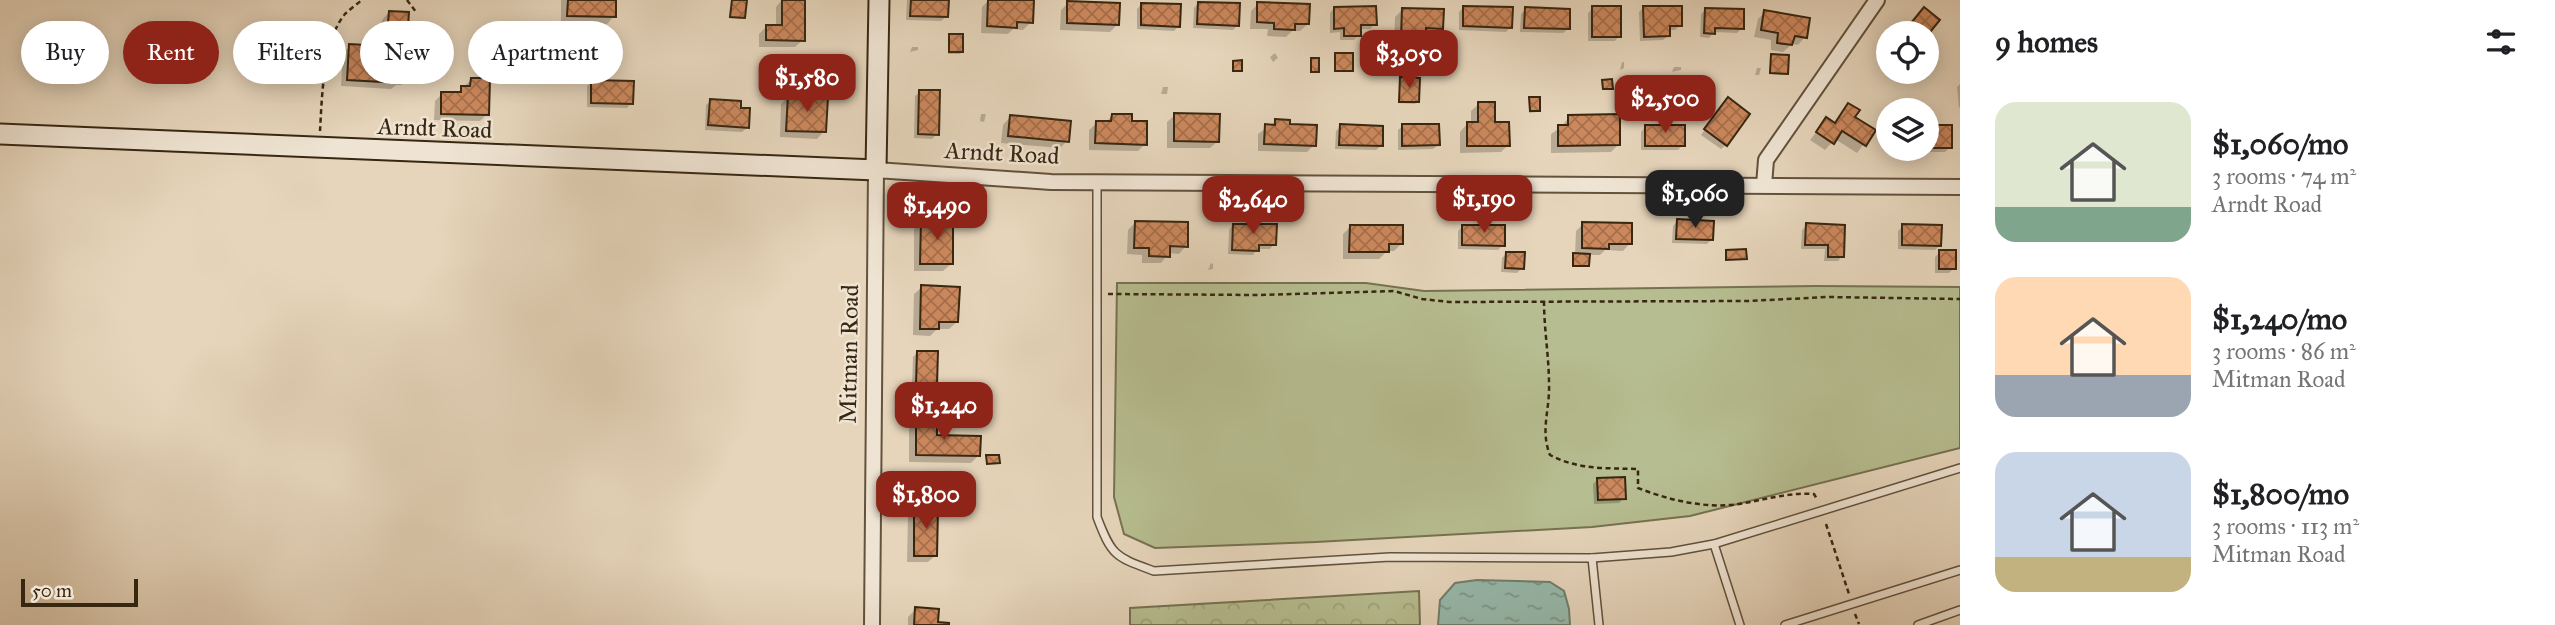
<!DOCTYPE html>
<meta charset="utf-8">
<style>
:root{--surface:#fff;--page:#f6f6f6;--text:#202124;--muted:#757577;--accent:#8f2418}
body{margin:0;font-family:"IM FELL Great Primer",serif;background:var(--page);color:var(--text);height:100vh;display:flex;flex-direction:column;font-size:26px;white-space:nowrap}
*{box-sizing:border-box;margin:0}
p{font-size:23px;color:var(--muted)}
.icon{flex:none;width:38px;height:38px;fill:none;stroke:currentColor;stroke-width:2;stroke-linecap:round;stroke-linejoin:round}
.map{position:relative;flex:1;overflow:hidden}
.panel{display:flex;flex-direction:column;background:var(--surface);width:595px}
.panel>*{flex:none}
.banner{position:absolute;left:21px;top:21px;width:665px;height:63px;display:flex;gap:14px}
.fabs{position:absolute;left:1876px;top:21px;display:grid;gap:14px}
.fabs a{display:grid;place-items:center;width:63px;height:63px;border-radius:50%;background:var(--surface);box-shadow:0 4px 18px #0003;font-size:35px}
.scale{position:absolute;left:21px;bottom:18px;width:117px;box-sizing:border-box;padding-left:7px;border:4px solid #372711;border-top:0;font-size:19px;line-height:24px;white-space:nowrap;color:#372711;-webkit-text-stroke:5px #efe4d3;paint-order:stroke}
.price{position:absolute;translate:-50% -60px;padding:0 16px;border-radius:14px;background:var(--accent);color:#fff;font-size:23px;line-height:46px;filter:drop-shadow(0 2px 4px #0008)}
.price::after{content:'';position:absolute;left:50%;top:42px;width:21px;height:16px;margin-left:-10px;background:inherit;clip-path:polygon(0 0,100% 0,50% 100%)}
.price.on{background:#222;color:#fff}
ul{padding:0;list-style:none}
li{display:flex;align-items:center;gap:21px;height:175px;padding:0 35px}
li span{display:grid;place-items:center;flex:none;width:196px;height:140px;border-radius:21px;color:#555}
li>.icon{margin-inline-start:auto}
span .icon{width:84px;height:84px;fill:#fffc;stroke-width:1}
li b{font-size:30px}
h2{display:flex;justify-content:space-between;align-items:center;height:84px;padding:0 35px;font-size:30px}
.pill{padding:0 24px;border-radius:32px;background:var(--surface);box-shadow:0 4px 18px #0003;font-size:24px;line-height:63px}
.pill.on{background:var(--accent);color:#fff}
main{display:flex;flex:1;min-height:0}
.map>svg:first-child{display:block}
.green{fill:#b6bd90;stroke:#767250;stroke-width:2}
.forest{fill:url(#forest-crowns);stroke:#767250;stroke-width:2}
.water{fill:url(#water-ripples);stroke:#717f6d;stroke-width:2}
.shadow{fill:#0003}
.building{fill:url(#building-cross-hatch);stroke:#372711;stroke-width:2}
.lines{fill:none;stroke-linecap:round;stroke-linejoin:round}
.lane-casing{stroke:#63523c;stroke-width:10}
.street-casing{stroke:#63523c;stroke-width:18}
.secondary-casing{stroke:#372711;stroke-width:23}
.path{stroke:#372711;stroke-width:2.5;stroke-dasharray:5 3.5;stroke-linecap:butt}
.lane{stroke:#efe4d3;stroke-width:7}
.street{stroke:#efe4d3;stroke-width:14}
.secondary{stroke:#efe4d3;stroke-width:19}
.labels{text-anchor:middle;stroke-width:5;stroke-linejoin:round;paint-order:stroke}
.street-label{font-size:24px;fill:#372711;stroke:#efe4d3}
</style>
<main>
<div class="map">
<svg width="1960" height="625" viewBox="0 0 1960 625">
<defs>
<pattern id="forest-crowns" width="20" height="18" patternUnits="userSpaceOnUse" patternTransform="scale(1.75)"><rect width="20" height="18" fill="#b6bd90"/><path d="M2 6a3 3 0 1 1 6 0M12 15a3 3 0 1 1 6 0" fill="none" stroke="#9da27b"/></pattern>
<pattern id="water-ripples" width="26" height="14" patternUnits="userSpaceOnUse" patternTransform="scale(1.75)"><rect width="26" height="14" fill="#97b9ab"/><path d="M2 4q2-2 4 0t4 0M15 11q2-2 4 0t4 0" fill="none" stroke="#7c968a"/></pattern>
<pattern id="building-cross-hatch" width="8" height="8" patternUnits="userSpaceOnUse" patternTransform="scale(1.75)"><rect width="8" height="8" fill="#cc885d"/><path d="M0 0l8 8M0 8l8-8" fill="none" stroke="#a66f4b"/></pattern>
</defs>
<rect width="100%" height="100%" fill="#e6d5bb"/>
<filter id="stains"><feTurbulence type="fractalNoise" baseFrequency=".00286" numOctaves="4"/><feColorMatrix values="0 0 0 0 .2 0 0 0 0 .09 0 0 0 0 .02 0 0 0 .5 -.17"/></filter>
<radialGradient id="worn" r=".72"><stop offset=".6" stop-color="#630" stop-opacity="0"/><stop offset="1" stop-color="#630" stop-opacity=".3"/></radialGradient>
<polygon class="green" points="1117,283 1366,283 1424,291 1816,286 1960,287 1960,448 1690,516 1592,527 1316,542 1155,548 1124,534 1114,497"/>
<polygon class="forest" points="1419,591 1420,625 1130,625 1130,608"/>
<polygon class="water" points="1477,580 1550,582 1564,591 1569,609 1570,625 1438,625 1440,600 1455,583"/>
<g class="shadow">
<polygon points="561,0 615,0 614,16 607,24 561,22"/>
<polygon points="731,0 745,0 742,19 729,18"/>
<polygon points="782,0 803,0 803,40 795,47 759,47 759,34 767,26 776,26 776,7"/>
<polygon points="907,0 947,0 946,17 941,21 906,20"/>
<polygon points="989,0 1031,22 1023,30 1013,29 1008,34 981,33 982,7"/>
<polygon points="1068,3 1117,25 1110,32 1060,30 1061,10"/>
<polygon points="1199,3 1238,25 1233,30 1193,28 1194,8"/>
<polygon points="1142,4 1179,26 1174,31 1137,29 1137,9"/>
<polygon points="1258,4 1308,24 1300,31 1292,31 1286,37 1267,36 1268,29 1250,29 1251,11"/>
<polygon points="1464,7 1511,27 1506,32 1459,30 1459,12"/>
<polygon points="1644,7 1680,25 1675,30 1668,30 1668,36 1663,40 1640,41 1639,12"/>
<polygon points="1334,8 1375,24 1370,29 1359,29 1359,35 1354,40 1340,40 1340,32 1330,33 1330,13"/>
<polygon points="1593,8 1619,36 1615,41 1588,41 1588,13"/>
<polygon points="1526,9 1568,29 1563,33 1520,32 1521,14"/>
<polygon points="1706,9 1742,28 1737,33 1714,32 1709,38 1700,37 1701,14"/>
<polygon points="1402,10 1442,28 1434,36 1424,35 1417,46 1394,45 1395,17"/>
<polygon points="389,12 409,78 401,85 396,85 391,89 341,86 343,53 350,46 380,48 382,20"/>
<polygon points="1765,12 1805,37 1798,45 1792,44 1783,52 1771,50 1771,40 1754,37 1758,19"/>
<polygon points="950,36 962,52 960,54 948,54"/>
<polygon points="912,47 918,47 918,50 910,52"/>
<polygon points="1275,53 1278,58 1273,62 1270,57"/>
<polygon points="1335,55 1351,70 1349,72 1334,72"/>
<polygon points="1771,56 1786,73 1785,75 1769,74"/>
<polygon points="1622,62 1624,62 1624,68 1620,70"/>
<polygon points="1674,67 1681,67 1681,70 1672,72"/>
<polygon points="1757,68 1761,68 1759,75 1755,75"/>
<polygon points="1400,79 1417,102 1415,104 1398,103"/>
<polygon points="471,80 487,114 480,121 434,120 435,101 442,94 456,94"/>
<polygon points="592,82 631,103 627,108 587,107 587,86"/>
<polygon points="1960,84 1960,107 1959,108 1957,87"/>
<polygon points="1163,87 1168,87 1167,94 1161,94"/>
<polygon points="920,92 937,134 932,139 914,138 915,96"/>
<polygon points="788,97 824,131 817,139 780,137 781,104"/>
<polygon points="1530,99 1539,111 1537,112 1529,113"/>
<polygon points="711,101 747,128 742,132 705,130 706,105"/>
<polygon points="1479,104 1508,145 1501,152 1460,153 1460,132 1467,124 1471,124 1471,111"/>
<polygon points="1723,104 1726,145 1721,149 1701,135"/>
<polygon points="1848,105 1853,117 1874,130 1857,153 1835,139 1825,150 1810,140 1826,120 1833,124"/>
<polygon points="981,114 986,114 984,122 980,121"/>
<polygon points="1175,115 1218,141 1210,148 1167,148 1167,122"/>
<polygon points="1112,116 1130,123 1145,144 1138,151 1089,150 1089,130 1097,123 1105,123"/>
<polygon points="1010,117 1067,141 1060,148 1001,143 1003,125"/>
<polygon points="1569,117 1619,144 1611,152 1551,153 1551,134 1561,127"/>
<polygon points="1276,121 1288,126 1314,145 1307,152 1258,151 1258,134"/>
<polygon points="1341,126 1381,146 1376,150 1335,149 1336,131"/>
<polygon points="1403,126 1438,145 1433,149 1398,150 1398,130"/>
<polygon points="1645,127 1683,145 1678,150 1641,150 1641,132"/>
<polygon points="1927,127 1950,127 1950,147 1945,152 1909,152 1909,149 1927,149"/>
<polygon points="1887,130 1888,134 1881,138 1879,134"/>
<polygon points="1677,221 1711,240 1707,244 1672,243 1673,226"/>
<polygon points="922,222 951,264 943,271 914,271 914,229"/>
<polygon points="1136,222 1186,246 1179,254 1169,253 1161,263 1142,263 1142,255 1127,254 1128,230"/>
<polygon points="1583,224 1630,243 1623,251 1605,250 1600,255 1588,255 1586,267 1572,267 1572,257 1575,255 1576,231"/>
<polygon points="1233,225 1274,244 1270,249 1257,249 1253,255 1228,254 1229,230"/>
<polygon points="1807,225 1842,256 1838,261 1824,261 1825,249 1801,249 1802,230"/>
<polygon points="1903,226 1940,245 1935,250 1898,249 1898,231"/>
<polygon points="1350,227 1401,244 1394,251 1387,251 1379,259 1343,259 1343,234"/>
<polygon points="1462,227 1503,245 1498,250 1458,249 1458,231"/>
<polygon points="1940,252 1954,268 1949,273 1935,273 1935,257"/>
<polygon points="1506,254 1522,268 1517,273 1501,272 1502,258"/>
<polygon points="1211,263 1213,264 1213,269 1208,270"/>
<polygon points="922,287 957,322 949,329 937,329 930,336 913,335 914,294"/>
<polygon points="917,353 935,384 931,389 912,388 913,357"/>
<polygon points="917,422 935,436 979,455 971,463 909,462 909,429"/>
<polygon points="1598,479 1624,498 1619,503 1594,504 1593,484"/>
<polygon points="928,483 944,497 942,499 926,499"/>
<polygon points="915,508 936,555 928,562 907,562 908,516"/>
<polygon points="916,609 936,623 947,625 908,625 908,617"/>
</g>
<g class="building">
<polygon points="568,0 616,0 616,17 567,16"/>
<polygon points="732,0 747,0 745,18 730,17"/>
<polygon points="782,0 805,0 805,41 766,40 766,25 782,25"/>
<polygon points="911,0 949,0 948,17 910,16"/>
<polygon points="988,0 1034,0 1033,23 1017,22 1017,28 987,26"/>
<polygon points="1067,1 1120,3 1119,25 1067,23"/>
<polygon points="1198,2 1240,3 1239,26 1197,24"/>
<polygon points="1257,2 1310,4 1309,24 1295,24 1295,30 1274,29 1274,23 1257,22"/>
<polygon points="1141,3 1181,4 1180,27 1141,25"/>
<polygon points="1376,6 1377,25 1361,25 1361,36 1344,36 1344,28 1334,29 1334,7"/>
<polygon points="1463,6 1513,7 1512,28 1463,26"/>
<rect x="1592" y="6" width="29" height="31"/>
<polygon points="1643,6 1682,6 1682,26 1670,26 1670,36 1644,37"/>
<polygon points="1525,7 1570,9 1570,29 1524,28"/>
<polygon points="1924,7 1940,20 1927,36 1927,33 1903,33"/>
<polygon points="1402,8 1444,9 1443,29 1426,28 1426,39 1401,38"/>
<polygon points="1705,8 1744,9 1744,29 1715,28 1715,34 1704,33"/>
<polygon points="1764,10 1810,18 1807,38 1795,36 1792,45 1777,43 1778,33 1761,30"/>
<polygon points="389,11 409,12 406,56 412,56 411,78 400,78 400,83 347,80 349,44 386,46"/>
<rect x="949" y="34" width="14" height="18"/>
<rect x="1335" y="53" width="18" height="18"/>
<polygon points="1771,54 1789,55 1788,74 1770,73"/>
<rect x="1311" y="58" width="8" height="14"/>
<polygon points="1242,60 1242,71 1233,71 1233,61"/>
<polygon points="1400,77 1420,78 1419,102 1399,102"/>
<polygon points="471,78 490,78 489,115 441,114 441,92 461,92 461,86 470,86"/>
<polygon points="1612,79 1613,89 1603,89 1602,80"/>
<polygon points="591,80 634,81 633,104 591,103"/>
<polygon points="919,90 940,90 939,135 918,134"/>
<polygon points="788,95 828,97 826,132 786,131"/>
<polygon points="1529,97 1540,97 1540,111 1530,111"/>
<polygon points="1728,97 1750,114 1727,146 1704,129"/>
<polygon points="710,99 741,101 741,108 750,108 749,128 708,125"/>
<polygon points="1478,102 1495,102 1495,122 1509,122 1510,146 1467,146 1467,122 1478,122"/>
<polygon points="1848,103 1860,110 1855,117 1876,130 1866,146 1842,131 1834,144 1816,132 1826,117 1835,123"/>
<polygon points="1174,113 1220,114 1219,142 1174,141"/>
<polygon points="1112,114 1132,114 1132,121 1147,121 1147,145 1095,143 1096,121 1111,121"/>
<polygon points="1620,114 1620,145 1558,146 1558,125 1568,125 1568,115"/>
<polygon points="1010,115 1071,121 1069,142 1008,136"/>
<polygon points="1275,119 1290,120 1290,124 1317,125 1316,146 1264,144 1265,124 1275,125"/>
<polygon points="1340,124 1383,126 1383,146 1339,145"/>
<polygon points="1402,124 1439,124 1440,145 1402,146"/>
<rect x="1645" y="125" width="40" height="21"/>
<rect x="1927" y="125" width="25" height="23"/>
<polygon points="1677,219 1714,221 1713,240 1676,239"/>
<polygon points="921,220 953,221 953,264 920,264"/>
<polygon points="1135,221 1188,222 1188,247 1170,246 1170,257 1149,256 1149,248 1134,248"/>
<polygon points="1582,222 1632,223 1632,244 1609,244 1609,249 1582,248"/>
<polygon points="1806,223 1845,225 1844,257 1828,257 1828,245 1805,245"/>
<polygon points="1233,224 1277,224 1276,245 1259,245 1259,251 1232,250"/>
<polygon points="1902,224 1942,225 1941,246 1902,245"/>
<polygon points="1350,225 1403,225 1403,244 1389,244 1389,252 1349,252"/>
<polygon points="1462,225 1505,225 1505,246 1462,245"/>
<polygon points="1746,249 1747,259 1726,260 1726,250"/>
<rect x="1939" y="250" width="17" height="19"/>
<polygon points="1506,252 1525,252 1524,269 1505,268"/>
<polygon points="1573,253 1590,254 1589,266 1573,266"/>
<polygon points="921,285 960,287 958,322 939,322 939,329 920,329"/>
<polygon points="917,351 938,351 937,385 916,384"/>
<polygon points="916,420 937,420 937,435 981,436 980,456 916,455"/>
<polygon points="986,455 999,455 1000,463 987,464"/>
<polygon points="1625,477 1626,499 1598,500 1597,478"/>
<polygon points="928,481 945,482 945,498 927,498"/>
<polygon points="914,507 938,507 937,556 914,556"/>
<polygon points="915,607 939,609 938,622 949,623 949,625 914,625"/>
</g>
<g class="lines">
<g class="lane-casing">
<g id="lane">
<path d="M1097,182V517C1112,557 1116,557 1154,571L1390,557L1592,558L1671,552L1714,544L1960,468"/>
<polyline points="1714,544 1740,625"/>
<polyline points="1592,558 1599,625"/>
<polyline points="1785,625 1960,570"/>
<polyline points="1918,625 1960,610"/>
</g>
</g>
<g class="street-casing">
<g id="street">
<polyline points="1764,185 1766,160 1877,0"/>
<polyline points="872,625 876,170 1051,182 1960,187"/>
</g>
</g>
<g class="secondary-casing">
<polyline id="secondary" points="0,134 876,170 879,0"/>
</g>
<g class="path">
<polyline points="407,0 416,12"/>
<path d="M320,131C322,97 323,40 345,14C350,9 357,4 362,0"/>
<polyline points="1108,294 1258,295 1394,291 1422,299 1449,302 1748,301 1828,297 1960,299"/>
<path d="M1544,301C1544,329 1549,357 1549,384C1550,410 1540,430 1550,455C1578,470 1607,468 1638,469V488C1669,500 1705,509 1739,504C1764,500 1789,492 1814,494L1817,499"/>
<polyline points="1826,524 1849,594"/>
<polyline points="1855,614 1859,624"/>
</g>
<use href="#lane" class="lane"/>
<use href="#street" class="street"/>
<use href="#secondary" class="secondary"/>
</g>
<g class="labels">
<g class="street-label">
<text transform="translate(435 128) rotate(2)" y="8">Arndt Road</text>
<text transform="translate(1002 153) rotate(3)" y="8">Arndt Road</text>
<text transform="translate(849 354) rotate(-89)" y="8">Mitman Road</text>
</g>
</g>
<rect width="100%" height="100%" filter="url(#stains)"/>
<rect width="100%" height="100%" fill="url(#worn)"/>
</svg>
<div class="fabs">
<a><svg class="icon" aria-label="locate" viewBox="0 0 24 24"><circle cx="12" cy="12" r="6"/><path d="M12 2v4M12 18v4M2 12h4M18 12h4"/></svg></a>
<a><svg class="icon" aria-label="layers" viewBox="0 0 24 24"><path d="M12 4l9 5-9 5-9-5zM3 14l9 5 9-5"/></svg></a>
</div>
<div class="scale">50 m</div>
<b class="price" style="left:1409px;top:90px">$3,050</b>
<b class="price" style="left:807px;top:114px">$1,580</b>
<b class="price" style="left:1665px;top:135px">$2,500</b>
<b class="price on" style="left:1695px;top:230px">$1,060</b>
<b class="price" style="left:1484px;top:235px">$1,190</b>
<b class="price" style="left:1253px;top:236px">$2,640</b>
<b class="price" style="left:937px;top:242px">$1,490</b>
<b class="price" style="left:944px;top:442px">$1,240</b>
<b class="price" style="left:926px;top:531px">$1,800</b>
<div class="banner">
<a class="pill">Buy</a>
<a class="pill on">Rent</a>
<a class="pill">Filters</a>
<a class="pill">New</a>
<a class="pill">Apartment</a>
</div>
</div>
<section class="panel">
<h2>9 homes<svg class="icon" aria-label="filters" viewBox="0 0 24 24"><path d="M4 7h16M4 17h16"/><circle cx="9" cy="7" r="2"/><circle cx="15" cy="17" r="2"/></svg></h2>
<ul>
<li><span style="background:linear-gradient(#dfe7d0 75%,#7fa58c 0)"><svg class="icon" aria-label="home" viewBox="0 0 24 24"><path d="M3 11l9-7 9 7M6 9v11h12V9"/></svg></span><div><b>$1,060/mo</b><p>3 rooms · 74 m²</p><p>Arndt Road</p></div></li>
<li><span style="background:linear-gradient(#ffd9b3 70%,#9aa5b1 0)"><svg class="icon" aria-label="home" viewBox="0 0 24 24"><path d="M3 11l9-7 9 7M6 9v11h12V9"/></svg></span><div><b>$1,240/mo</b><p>3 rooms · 86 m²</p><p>Mitman Road</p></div></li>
<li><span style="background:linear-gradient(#c9d6e8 75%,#c2b280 0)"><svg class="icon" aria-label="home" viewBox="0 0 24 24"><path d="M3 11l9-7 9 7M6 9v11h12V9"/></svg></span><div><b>$1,800/mo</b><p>3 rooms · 113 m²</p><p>Mitman Road</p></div></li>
</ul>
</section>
</main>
